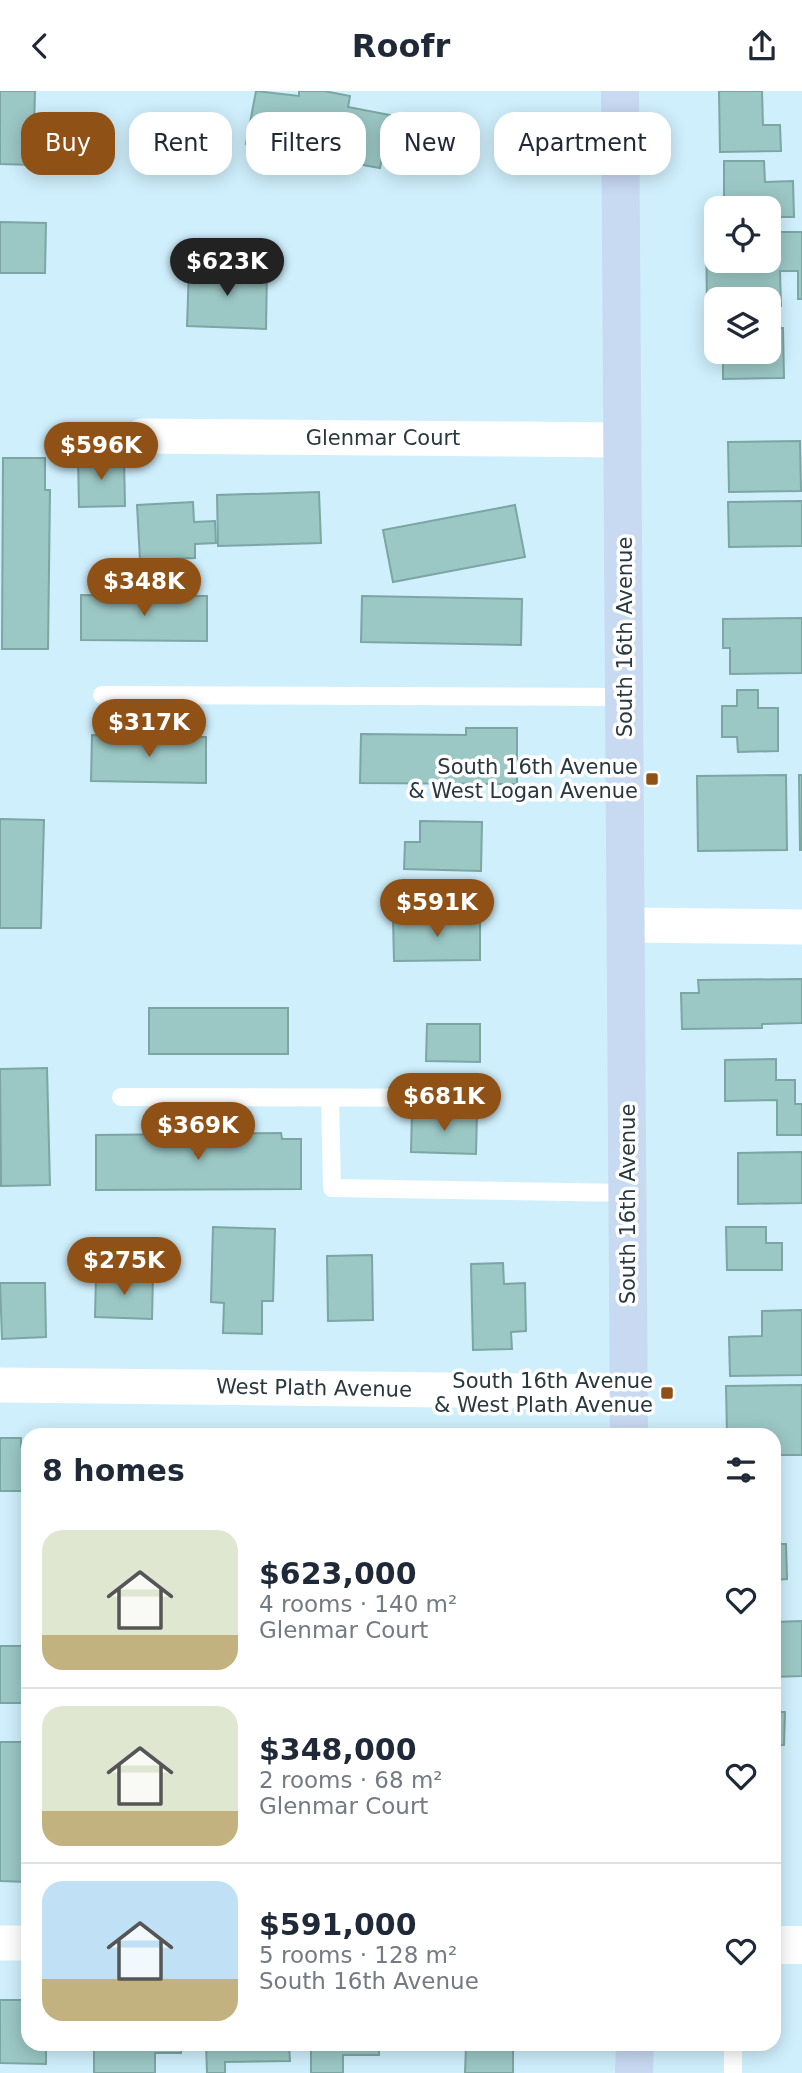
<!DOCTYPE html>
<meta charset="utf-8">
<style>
:root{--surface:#fff;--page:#f6f6f7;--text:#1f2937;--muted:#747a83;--line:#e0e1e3;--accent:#8f5115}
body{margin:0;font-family:"DejaVu Sans",sans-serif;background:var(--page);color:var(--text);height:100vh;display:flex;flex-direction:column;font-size:26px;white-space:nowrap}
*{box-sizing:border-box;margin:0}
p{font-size:23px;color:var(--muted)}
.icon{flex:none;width:38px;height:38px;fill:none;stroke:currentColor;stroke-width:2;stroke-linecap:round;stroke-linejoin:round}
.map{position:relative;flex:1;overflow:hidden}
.side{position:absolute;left:21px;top:1337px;width:760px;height:623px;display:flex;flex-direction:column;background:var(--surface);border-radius:21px;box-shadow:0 4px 18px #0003}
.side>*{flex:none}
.guide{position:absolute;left:21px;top:21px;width:761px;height:63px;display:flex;gap:14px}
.controls{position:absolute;left:704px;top:105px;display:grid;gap:14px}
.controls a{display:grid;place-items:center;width:77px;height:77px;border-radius:14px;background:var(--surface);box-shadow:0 4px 18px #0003;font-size:35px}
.price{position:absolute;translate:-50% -60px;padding:0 16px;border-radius:24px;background:var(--accent);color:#fff;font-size:23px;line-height:46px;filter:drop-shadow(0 2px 4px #0008)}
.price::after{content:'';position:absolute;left:50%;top:42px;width:21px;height:16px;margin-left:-10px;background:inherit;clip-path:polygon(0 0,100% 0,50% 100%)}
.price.on{background:#222;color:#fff}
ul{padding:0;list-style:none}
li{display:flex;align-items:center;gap:21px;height:175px;padding:0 21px}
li+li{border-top:2px solid var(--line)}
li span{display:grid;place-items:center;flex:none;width:196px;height:140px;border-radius:21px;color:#555}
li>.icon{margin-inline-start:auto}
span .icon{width:84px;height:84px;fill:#fffc;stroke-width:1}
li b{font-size:30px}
h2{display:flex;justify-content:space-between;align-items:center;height:84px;padding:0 21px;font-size:30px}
.pill{padding:0 24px;border-radius:21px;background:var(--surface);box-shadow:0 4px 18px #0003;font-size:24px;line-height:63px}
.pill.on{background:var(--accent);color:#fff}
header{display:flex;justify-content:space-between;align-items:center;height:91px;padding:0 21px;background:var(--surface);font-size:32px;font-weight:600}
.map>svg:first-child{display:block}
.building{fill:#9bc7c4;stroke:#7ba6a3;stroke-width:2}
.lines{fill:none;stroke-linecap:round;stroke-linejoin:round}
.service{stroke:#fff;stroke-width:18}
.minor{stroke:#fff;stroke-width:35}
.tertiary{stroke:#fff;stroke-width:38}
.primary{stroke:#c8d9f2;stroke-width:38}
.poi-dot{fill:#8f5115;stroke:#fff;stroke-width:2.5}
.labels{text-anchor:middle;stroke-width:7;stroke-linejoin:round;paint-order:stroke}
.street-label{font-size:21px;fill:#28383e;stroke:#fff}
.poi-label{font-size:21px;fill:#28383e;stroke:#fff;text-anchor:end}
</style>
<header><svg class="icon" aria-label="back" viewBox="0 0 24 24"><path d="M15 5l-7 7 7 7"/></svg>Roofr<svg class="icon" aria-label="share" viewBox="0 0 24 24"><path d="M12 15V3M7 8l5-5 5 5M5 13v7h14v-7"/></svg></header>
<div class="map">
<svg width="802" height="1982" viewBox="0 0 802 1982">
<rect width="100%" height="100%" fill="#cfeffc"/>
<g class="building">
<polygon points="0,0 35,0 33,74 0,73"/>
<polygon points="256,0 299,5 299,0 324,0 350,5 348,16 390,24 380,77 246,53"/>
<polygon points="719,0 762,0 763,34 780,34 781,60 720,61"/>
<polygon points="724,70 764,70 765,91 793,90 794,126 768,126 768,117 761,117 761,113 724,113"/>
<polygon points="0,131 46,132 45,182 0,182"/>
<polygon points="768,141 802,141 802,208 798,208 798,180 780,180 781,215 768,215 768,208 716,208 716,215 707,215 706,142 716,142 716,170 768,170"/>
<polygon points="189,177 267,178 266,238 187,235"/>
<polygon points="768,237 783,237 784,287 723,288 723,261 768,261"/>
<polygon points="800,350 801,400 729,401 728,351"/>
<polygon points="124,366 125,415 79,416 78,367"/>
<polygon points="3,367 45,367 45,399 50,399 48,558 2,558"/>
<polygon points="319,401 321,452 218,455 217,404"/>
<polygon points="802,410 802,455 729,456 728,411"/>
<polygon points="193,411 194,431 215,430 216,452 195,453 195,467 140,469 137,414"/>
<polygon points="515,414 525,466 393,491 383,439"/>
<polygon points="81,504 207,505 207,550 81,549"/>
<polygon points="362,505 522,508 521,554 361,551"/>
<polygon points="802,527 802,582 730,583 730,557 723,557 723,528"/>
<polygon points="737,599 758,599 758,617 778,617 778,660 738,661 737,646 722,646 722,615 737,615"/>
<polygon points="466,637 517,637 517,693 360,692 361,643 466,644"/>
<polygon points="92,644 206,646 206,692 91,690"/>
<polygon points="786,684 787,759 698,760 697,685"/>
<polygon points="799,684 802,684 802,759 800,759"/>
<polygon points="0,728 44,729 41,837 0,837"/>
<polygon points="420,730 482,731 481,780 404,778 405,751 420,751"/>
<polygon points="480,827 480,869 394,870 393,828"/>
<polygon points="802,888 802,932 762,933 762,937 682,938 681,902 699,902 698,889"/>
<rect x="149" y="917" width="139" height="46"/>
<polygon points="427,933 480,933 480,971 426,970"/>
<polygon points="776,968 776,989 795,989 795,1013 802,1013 802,1044 777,1044 777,1009 725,1010 725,969"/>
<polygon points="47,977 50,1094 1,1095 0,978"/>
<polygon points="412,1020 477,1022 476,1063 411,1061"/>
<polygon points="281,1042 282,1048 301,1048 301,1098 96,1099 96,1044"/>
<polygon points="802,1061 802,1112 738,1113 738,1062"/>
<polygon points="213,1136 275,1138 273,1210 262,1210 262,1243 223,1242 224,1212 211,1211"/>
<polygon points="726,1136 766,1136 766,1152 782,1152 782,1179 727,1179"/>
<polygon points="372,1164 373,1229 328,1230 327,1165"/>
<polygon points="503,1172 504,1193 525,1192 526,1240 511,1241 512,1258 473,1259 471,1173"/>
<polygon points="96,1184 153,1185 152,1228 95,1226"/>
<polygon points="0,1192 45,1192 46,1246 2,1248"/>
<polygon points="802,1219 802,1284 730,1285 729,1246 762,1245 762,1220"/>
<polygon points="802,1294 802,1364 774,1364 774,1344 727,1344 726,1295"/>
<polygon points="0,1347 21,1347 21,1356 28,1356 28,1400 0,1400"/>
<polygon points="774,1453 786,1453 787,1488 774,1489"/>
<polygon points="802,1530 802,1585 774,1586 774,1531"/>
<polygon points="0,1555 28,1555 27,1612 0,1612"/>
<polygon points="774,1621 785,1621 784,1654 774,1654"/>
<polygon points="0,1651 28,1651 28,1791 0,1790"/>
<polygon points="0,1909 28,1909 28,1953 79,1953 79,1958 46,1958 46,1973 0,1972"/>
<polygon points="94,1953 181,1953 181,1962 155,1962 155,1982 94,1982"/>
<polygon points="206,1953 289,1953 290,1970 225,1971 225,1982 207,1982"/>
<polygon points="311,1953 379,1953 379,1964 343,1964 343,1982 311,1982"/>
<polygon points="454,1953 513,1953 513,1982 465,1982 466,1955"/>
</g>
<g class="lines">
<g class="service">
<polyline points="102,604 625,606"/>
<polyline points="121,1006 487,1007"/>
<polyline points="330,1007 332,1097 628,1102"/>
<polyline points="733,1953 733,1982"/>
</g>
<g class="minor">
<polyline points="142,345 623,349"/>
<polyline points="627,834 802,836"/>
<polyline points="0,1294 629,1301"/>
<polyline points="0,1852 28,1852"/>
</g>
<polyline class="tertiary" points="774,1854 802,1854"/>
<g class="primary">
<polyline points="620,0 629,1344"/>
<polyline points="634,1982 635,1953"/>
</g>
</g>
<g class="poi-dot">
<rect x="645" y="681" width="14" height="14" rx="3.5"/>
<rect x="660" y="1295" width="14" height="14" rx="3.5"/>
</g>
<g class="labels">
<g class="street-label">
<text x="383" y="354">Glenmar Court</text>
<text transform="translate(625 546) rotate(-90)" y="7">South 16th Avenue</text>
<text transform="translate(628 1113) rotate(-90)" y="7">South 16th Avenue</text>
<text transform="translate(314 1297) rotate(1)" y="7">West Plath Avenue</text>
</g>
<g class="poi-label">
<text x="638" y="683">South 16th Avenue<tspan x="638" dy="24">&amp; West Logan Avenue</tspan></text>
<text x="653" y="1297">South 16th Avenue<tspan x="653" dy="24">&amp; West Plath Avenue</tspan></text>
</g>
</g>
</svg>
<div class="controls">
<a><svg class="icon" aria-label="locate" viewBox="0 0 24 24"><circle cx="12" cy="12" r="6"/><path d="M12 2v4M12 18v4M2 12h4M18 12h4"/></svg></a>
<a><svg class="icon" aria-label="layers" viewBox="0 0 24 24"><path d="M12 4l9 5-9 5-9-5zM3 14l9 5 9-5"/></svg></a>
</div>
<b class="price on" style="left:227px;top:207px">$623K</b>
<b class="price" style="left:101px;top:391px">$596K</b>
<b class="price" style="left:144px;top:527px">$348K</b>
<b class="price" style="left:149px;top:668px">$317K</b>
<b class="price" style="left:437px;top:848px">$591K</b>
<b class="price" style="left:444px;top:1042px">$681K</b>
<b class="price" style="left:198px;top:1071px">$369K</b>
<b class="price" style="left:124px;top:1206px">$275K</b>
<div class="guide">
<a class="pill on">Buy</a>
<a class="pill">Rent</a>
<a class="pill">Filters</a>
<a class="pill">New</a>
<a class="pill">Apartment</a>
</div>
<section class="side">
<h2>8 homes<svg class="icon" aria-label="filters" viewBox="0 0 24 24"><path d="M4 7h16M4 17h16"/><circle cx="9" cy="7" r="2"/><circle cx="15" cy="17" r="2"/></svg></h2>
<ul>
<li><span style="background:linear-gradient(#dfe7d0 75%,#c2b280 0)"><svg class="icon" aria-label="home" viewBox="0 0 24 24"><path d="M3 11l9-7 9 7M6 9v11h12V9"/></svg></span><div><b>$623,000</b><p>4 rooms · 140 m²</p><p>Glenmar Court</p></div><svg class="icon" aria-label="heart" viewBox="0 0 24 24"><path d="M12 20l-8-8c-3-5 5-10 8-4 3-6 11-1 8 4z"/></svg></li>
<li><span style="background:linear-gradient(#dfe7d0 75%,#c2b280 0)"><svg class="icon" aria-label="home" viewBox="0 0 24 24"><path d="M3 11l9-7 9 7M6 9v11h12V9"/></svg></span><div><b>$348,000</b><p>2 rooms · 68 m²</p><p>Glenmar Court</p></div><svg class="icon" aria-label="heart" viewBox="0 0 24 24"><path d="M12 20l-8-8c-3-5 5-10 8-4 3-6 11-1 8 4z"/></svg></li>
<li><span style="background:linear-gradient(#bfe0f5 70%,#c2b280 0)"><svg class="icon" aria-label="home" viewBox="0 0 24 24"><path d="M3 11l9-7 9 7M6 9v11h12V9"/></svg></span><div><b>$591,000</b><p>5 rooms · 128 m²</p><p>South 16th Avenue</p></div><svg class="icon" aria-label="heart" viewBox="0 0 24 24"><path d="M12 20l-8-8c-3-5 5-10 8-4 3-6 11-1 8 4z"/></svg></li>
</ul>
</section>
</div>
